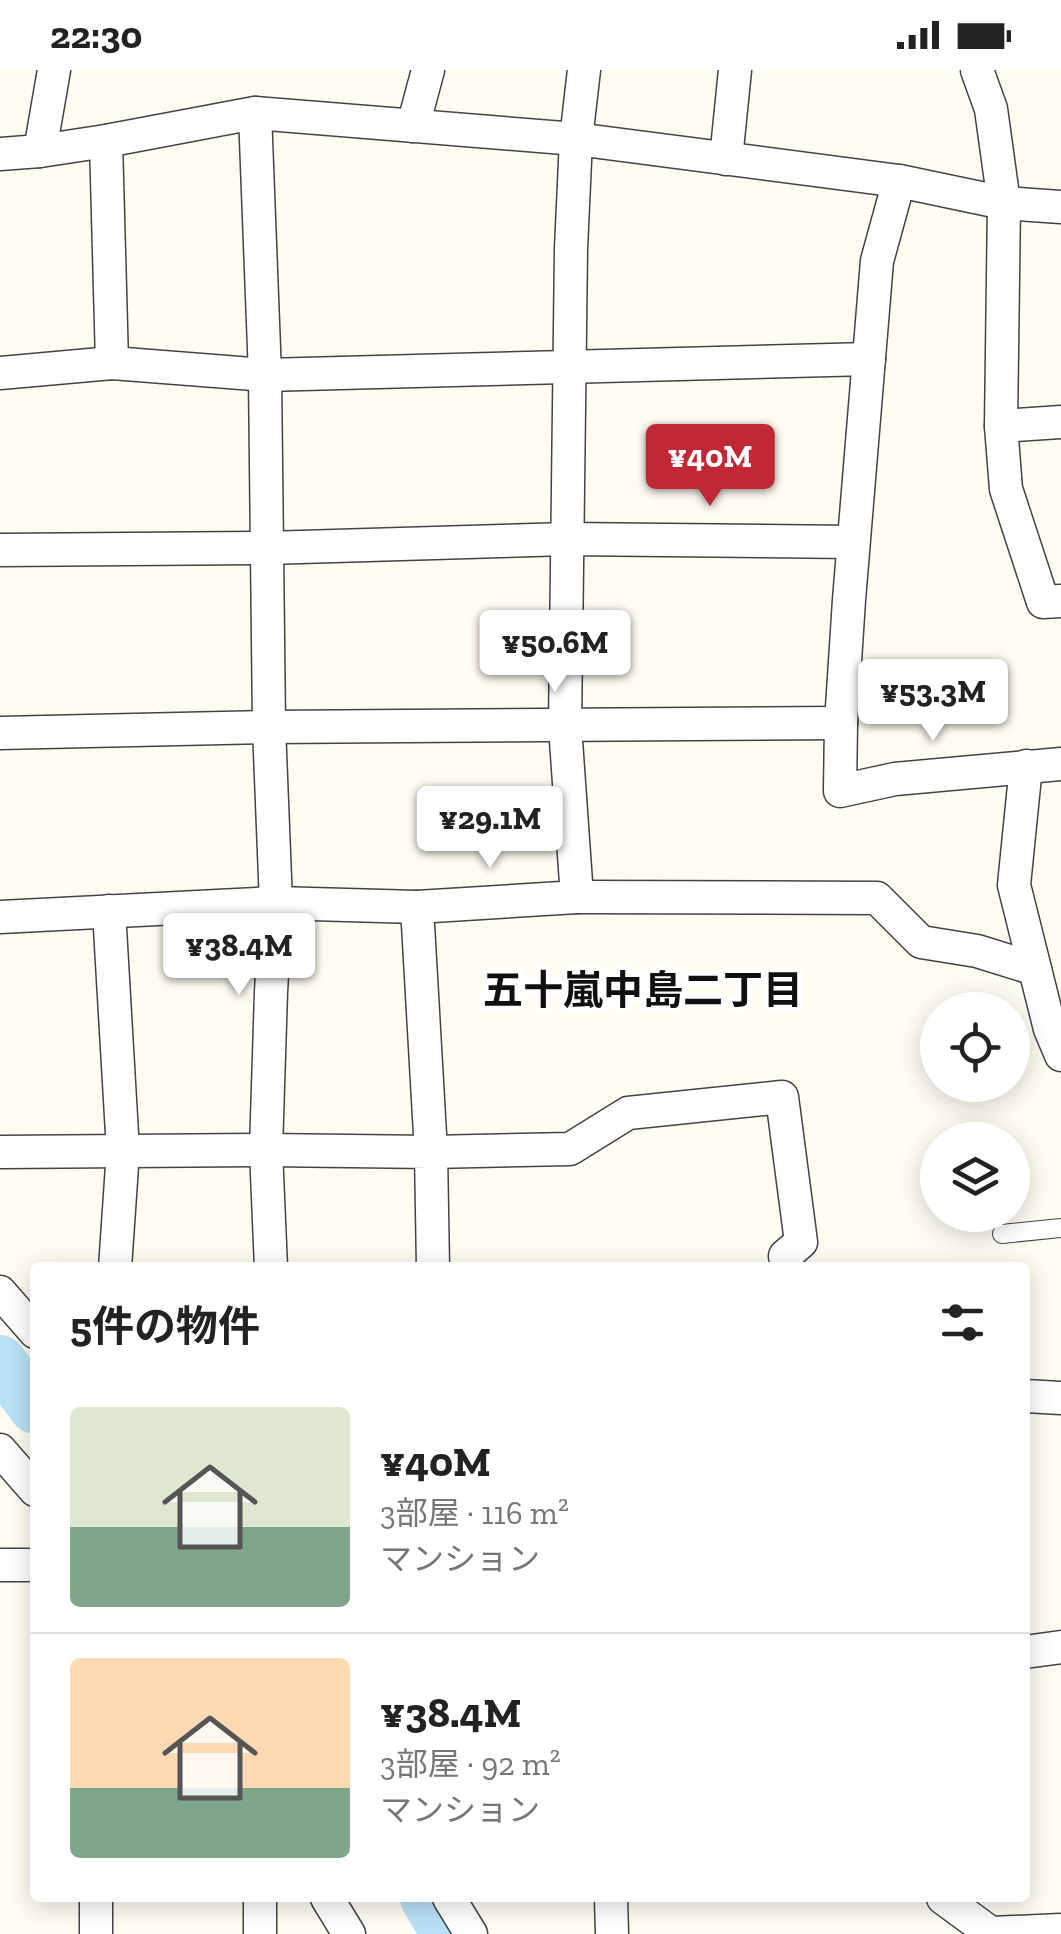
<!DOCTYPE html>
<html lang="ja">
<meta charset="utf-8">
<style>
:root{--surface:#fff;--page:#f2f2f2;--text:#222;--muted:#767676;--line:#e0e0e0;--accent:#c02836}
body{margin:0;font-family:"Zilla Slab","Noto Sans JP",serif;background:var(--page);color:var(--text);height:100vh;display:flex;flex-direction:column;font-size:38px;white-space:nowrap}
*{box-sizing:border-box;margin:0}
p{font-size:32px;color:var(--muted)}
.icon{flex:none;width:55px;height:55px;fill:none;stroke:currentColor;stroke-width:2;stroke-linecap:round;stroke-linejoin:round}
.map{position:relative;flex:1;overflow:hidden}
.drawer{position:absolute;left:30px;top:1192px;width:1000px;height:640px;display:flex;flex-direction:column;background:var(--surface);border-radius:10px;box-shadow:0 5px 25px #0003}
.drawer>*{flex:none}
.buttons{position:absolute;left:920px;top:922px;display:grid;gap:20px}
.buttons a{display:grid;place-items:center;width:110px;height:110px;border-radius:50%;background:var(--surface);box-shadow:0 5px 25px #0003;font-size:50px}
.price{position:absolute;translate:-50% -85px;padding:0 22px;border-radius:10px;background:#fff;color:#222;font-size:32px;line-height:65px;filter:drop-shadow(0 2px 5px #0008)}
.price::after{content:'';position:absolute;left:50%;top:60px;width:30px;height:22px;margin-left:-15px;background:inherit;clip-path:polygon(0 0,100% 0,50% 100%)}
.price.on{background:var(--accent);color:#fff}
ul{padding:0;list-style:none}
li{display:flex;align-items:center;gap:30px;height:250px;padding:0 40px}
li+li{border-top:2px solid var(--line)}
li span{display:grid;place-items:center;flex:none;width:280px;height:200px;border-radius:10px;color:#555}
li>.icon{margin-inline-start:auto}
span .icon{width:120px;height:120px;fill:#fffc;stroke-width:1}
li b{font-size:42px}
h2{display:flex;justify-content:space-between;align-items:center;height:120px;padding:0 40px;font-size:42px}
.status{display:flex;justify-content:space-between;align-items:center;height:70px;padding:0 50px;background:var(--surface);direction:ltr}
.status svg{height:28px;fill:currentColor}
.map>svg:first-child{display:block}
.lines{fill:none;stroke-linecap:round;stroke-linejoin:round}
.river{stroke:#b9e1f6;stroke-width:52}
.lane-casing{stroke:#434343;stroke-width:20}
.street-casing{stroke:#434343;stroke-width:35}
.lane{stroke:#fff;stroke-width:18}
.street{stroke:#fff;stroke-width:32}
.labels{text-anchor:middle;stroke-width:10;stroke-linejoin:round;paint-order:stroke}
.neighbourhood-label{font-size:40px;font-weight:bold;fill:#101010;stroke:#fff}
</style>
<div class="status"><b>22:30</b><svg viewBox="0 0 49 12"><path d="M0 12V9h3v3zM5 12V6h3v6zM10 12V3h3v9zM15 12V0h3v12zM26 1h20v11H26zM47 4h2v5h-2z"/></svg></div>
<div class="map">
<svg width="1061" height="1864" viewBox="0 0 1061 1864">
<rect width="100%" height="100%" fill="#fffcf4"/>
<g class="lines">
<g class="river">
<polyline points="0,1291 35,1338"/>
<polyline points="426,1828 447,1864"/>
</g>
<g class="lane-casing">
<polyline id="lane" points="1002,1164 1061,1158"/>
</g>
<g class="street-casing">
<g id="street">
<polyline points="584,0 576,69 571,179 565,656 577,827 417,837 431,1082 570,1079 628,1043 782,1027 801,1172 785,1186"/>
<polyline points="977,0 991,39 1004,133 1001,356"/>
<polyline points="255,43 265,305 269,657 276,833 271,922 266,1080 271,1198"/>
<polyline points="413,56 428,0"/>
<polyline points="106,71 112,293 265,305 869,289"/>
<polyline points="40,81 54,0"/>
<polyline points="0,84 40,81 106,71 255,43 576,69 899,111 1004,133 1061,137"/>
<polyline points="726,89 735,0"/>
<polyline points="899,111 877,191 849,530 841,653 840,721 895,709 1061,694"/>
<polyline points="0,303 112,293"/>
<polyline points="1061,352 1001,356 1006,419 1043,532 1061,531"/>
<polyline points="0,480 267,478 567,469 853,472"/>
<polyline points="0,663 269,657 841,653"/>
<polyline points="1026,696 1014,815 1050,959 1061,985"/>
<polyline points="577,827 877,828 921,872 977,881 1035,899"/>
<polyline points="109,841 123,1081 115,1198"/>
<polyline points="0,847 276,833 417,837"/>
<polyline points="0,1082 266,1080 431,1082 433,1198"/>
<polyline points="0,1222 35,1262"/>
<polyline points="1025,1326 1061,1328"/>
<polyline points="0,1380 35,1420"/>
<polyline points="0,1495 35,1495"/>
<polyline points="1025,1582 1061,1577"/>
<polyline points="260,1828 260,1864"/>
<polyline points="327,1828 349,1864"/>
<polyline points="449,1828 471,1864"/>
<polyline points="611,1828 612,1864"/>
<polyline points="943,1828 992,1864"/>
<polyline points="991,1863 1061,1860"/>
<polyline points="96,1864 96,1828"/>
</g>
</g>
<use href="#lane" class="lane"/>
<use href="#street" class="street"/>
</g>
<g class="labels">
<g class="neighbourhood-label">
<text x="643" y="934">五十嵐中島二丁目</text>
</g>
</g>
</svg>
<div class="buttons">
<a><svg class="icon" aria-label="locate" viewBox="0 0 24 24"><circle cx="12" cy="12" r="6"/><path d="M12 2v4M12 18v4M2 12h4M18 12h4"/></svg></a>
<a><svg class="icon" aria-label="layers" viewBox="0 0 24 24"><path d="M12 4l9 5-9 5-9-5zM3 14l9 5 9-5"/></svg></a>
</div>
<b class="price on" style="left:710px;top:439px">¥40M</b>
<b class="price" style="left:555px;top:625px">¥50.6M</b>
<b class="price" style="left:933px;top:674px">¥53.3M</b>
<b class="price" style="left:490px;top:801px">¥29.1M</b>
<b class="price" style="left:239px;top:928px">¥38.4M</b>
<section class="drawer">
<h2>5件の物件<svg class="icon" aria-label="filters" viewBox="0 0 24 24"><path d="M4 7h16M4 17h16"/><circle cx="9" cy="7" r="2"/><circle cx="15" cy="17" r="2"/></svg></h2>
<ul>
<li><span style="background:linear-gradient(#dfe7d0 60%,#7fa58c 0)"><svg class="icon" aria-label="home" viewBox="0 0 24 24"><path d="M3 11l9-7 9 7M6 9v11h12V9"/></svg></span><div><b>¥40M</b><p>3部屋 · 116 m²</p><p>マンション</p></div></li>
<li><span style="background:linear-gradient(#ffd9b3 65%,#7fa58c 0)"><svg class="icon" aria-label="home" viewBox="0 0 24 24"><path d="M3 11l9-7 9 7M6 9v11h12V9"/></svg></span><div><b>¥38.4M</b><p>3部屋 · 92 m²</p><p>マンション</p></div></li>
</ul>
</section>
</div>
